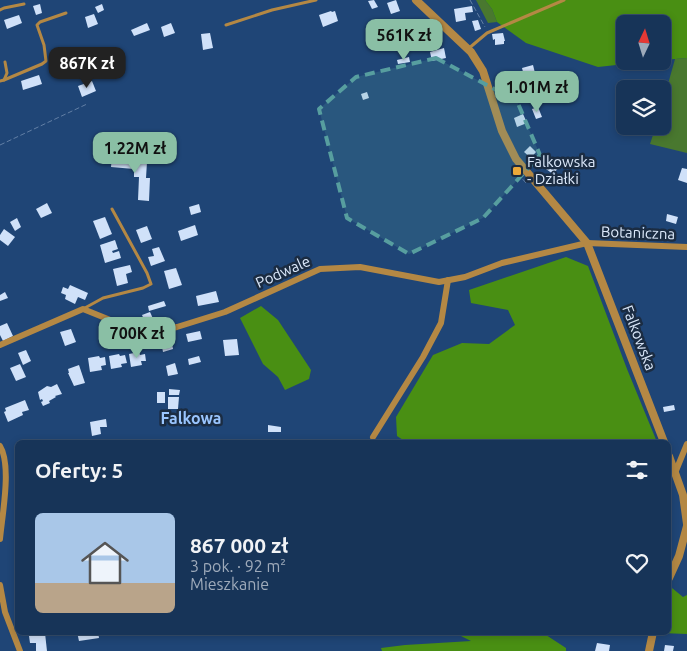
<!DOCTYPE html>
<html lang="pl">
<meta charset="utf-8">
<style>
:root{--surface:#173458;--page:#203c5e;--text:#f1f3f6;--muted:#9eaaba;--line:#364f6e;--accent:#8abfa5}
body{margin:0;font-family:Ubuntu,sans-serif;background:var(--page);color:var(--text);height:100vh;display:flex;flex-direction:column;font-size:19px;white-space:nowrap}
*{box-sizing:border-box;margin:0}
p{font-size:16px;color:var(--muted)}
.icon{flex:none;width:28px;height:28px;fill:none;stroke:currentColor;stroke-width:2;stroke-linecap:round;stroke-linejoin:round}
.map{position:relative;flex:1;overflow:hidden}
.details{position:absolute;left:15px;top:440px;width:656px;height:195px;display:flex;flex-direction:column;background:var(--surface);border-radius:8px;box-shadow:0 2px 8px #0003,0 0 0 1px var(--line)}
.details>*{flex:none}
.needle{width:32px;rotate:4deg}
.tools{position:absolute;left:616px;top:15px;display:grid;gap:10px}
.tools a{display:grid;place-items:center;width:55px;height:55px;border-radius:8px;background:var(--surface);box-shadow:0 2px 8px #0003,0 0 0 1px var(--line);font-size:25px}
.price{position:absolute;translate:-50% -42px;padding:0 11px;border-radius:10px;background:var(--accent);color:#111;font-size:16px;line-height:32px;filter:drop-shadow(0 1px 2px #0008)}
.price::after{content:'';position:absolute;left:50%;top:30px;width:15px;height:11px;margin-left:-8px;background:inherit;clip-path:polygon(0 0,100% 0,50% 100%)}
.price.selected{background:#222;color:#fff}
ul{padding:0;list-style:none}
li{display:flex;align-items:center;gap:15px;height:125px;padding:0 20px}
li span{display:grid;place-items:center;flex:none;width:140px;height:100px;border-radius:8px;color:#555}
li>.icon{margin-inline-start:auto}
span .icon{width:60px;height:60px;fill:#fffc;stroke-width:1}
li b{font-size:21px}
h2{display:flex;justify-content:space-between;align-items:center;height:60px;padding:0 20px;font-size:21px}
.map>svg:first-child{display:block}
.green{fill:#49782f}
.forest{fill:#498f13}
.building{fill:#d0e1f9}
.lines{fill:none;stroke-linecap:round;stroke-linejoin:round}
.path{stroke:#627fa5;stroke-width:1;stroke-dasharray:5 2.5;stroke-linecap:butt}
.service{stroke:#b48844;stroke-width:3}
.minor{stroke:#b48844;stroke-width:6}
.tertiary{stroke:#b48844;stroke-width:8}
.marked{fill:#579e9f;fill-opacity:0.2;stroke:#579e9f;stroke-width:4;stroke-dasharray:10 6;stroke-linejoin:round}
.poi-dot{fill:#eca93a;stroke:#1b2c42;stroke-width:2}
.labels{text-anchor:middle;stroke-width:5;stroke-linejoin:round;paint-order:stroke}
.poi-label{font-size:15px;fill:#dce9fb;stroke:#1b2c42;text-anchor:start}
.street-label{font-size:15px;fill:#dce9fb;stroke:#1b2c42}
.neighbourhood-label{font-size:16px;font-weight:bold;fill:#9ac5fe;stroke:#1b2c42}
</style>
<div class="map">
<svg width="687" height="651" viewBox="0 0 687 651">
<rect width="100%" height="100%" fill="#1f4576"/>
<g class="green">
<polygon points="476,0 485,0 492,9 497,22 488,23"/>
<polygon points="687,58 687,153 650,144 656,126 662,126 663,102 675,59"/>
</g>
<g class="forest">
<polygon points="485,0 687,0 687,58 663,60 662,24 625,24 625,61 653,61 598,67 526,43 497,22 492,9"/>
<polygon points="566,257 588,266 627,369 657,442 406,442 397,436 396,417 433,355 462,343 489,344 515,325 508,310 471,303 469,290"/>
<polygon points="261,306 278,320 311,370 309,379 285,390 278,377 263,364 240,318"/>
<polygon points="672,588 683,597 687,595 687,634 661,633 669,632 669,601"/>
<polygon points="543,633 566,648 566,651 382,651 381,648 405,645 471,641 455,633"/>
</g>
<g class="building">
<polygon points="374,0 378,7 372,9 368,1"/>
<polygon points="396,0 400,11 391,14 387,3"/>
<polygon points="40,4 42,13 36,15 33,6"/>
<polygon points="102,4 104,10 98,13 95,7"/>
<polygon points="472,6 473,12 465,13 466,20 456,22 454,9"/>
<polygon points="331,11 332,12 335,11 338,21 323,27 319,15"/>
<polygon points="94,14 98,24 88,28 85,17"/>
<polygon points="19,15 22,23 7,29 4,20"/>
<polygon points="478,20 481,29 475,31 472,21"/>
<polygon points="404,21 408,30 400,34 396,25"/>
<polygon points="147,23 150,30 134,36 131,30"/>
<polygon points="171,23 175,33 164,37 161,27"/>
<polygon points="210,33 213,48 203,50 201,34"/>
<polygon points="503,33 505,41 504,41 504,44 495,45 495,39 493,40 492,34"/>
<polygon points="415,39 416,46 408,47 407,41"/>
<polygon points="444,48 446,58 432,61 430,52"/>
<polygon points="409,57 410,62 398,64 397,60"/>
<polygon points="533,65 538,85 527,87 522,68"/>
<polygon points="39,75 42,84 23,90 21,81"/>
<polygon points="92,81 96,91 82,97 78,86"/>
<polygon points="367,92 369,98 363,100 361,94"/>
<polygon points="538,107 542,117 536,119 532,109"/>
<polygon points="523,114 527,123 517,127 514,118"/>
<polygon points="530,146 536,152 531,158 524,152"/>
<polygon points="112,156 135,157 135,161 147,162 146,178 150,178 149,201 138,200 139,177 134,177 134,169 111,167"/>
<polygon points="553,159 561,165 553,174 546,169"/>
<polygon points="682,168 687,169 687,183 678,180"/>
<polygon points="47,203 52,213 41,218 36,209"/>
<polygon points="199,204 201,212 191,215 189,207"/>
<polygon points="667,214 678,217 676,224 666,221"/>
<polygon points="105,217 112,234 100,239 93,221"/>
<polygon points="17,218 21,227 15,231 10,222"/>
<polygon points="195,225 198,235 181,241 178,231"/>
<polygon points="147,226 152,239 141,243 136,230"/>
<polygon points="4,229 15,237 8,246 0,240 0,235"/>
<polygon points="115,240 118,249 112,251 113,253 119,251 121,258 105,263 100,245"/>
<polygon points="159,247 165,261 151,266 148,257 154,256 152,249"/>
<polygon points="130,265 132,272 126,274 128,283 117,286 113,269"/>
<polygon points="176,268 182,285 169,289 164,271"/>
<polygon points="70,285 88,293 85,300 78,297 75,304 65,299 66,295 61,293 63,287 68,289"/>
<polygon points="216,291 219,302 198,306 196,296"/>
<polygon points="5,292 8,298 0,301 0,295"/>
<polygon points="164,301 166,306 149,311 148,306"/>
<polygon points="150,312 155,323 147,327 142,315"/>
<polygon points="7,323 13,336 3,341 0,335 0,326"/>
<polygon points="71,329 76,342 65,346 60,332"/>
<polygon points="200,331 202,339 188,342 186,334"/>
<polygon points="171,339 173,349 163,352 161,342"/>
<polygon points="237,339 239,355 225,356 223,340"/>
<polygon points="26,350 31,361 23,365 18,353"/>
<polygon points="139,352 140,355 145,354 146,361 141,361 142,365 131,367 129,354"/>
<polygon points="119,354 120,356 125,355 127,363 121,364 122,367 111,369 109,356"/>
<polygon points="99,356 100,358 105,357 106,365 101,366 102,370 90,372 88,358"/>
<polygon points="199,356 201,362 189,365 188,359"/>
<polygon points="175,363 178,374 168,376 166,366"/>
<polygon points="20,364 26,377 16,381 10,368"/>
<polygon points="79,365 85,383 74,386 68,373 69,373 68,369"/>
<polygon points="57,384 62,394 55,396 56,397 49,401 50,403 43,406 41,402 43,401 42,399 40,400 38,392 47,386 51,387"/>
<polygon points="169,389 180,390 179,395 169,395"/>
<rect x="157" y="392" width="8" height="11"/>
<polygon points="168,397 179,397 178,409 168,409"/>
<polygon points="25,400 29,410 22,412 23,415 8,422 4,412 6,411 5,408"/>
<polygon points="674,405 675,410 664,412 663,407"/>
<polygon points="106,419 107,427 100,427 101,434 92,436 90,422"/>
<polygon points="268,425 281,427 281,432 268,432"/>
<polygon points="77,632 98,632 99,638 79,641"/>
<polygon points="45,633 47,651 36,651 36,643 30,643 29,636"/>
<polygon points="597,643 610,645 609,651 595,651"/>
<polygon points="665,645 674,646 673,651 664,651"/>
</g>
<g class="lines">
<g class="path">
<polyline points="470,0 485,27"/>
<polyline points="0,145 87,104"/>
<polyline points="513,168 526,183"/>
</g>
<g class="service">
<polyline points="0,10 4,8 24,4"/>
<polyline points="226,25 272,10 316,0"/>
<polyline points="468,49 487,33 564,0"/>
<polyline points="4,80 42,64 46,61 44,45 37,25 40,22 66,13"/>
<polyline points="0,81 4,80 7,73 5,62"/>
<polyline points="83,309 103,298 143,288 151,284 147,273 112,209"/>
</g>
<g class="minor">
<polyline points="0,345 83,309 135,330 147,333 177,327 225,312 320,269 360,267 439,282 465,277 502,263 587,243 687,247"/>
<polyline points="373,437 423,357 441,323 448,280"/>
<path d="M0,446C12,465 2,516 0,539"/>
<polyline points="675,473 687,444"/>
<polyline points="0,585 5,612 20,651"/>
</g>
<g class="tertiary">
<polyline points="416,0 471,52 483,71 502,131 516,159 587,243 664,442"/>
<polyline points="669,456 683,495 687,524"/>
<polyline points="669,578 679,556 687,526"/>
<polyline points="649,651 653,632"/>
</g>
</g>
<path class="marked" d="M436,58L517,101L540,155L483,218L409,254L347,218L319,109L356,77Z"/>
<rect class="poi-dot" x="512" y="166" width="10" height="10" rx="2.5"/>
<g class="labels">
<g class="poi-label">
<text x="527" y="167">Falkowska<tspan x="527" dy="17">- Działki</tspan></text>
</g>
<g class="street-label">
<text transform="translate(638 233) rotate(2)" y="5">Botaniczna</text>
<text transform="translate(283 272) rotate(-24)" y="5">Podwale</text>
<text transform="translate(639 338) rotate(69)" y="5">Falkowska</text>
</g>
<g class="neighbourhood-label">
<text x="191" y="424">Falkowa</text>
</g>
</g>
</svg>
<div class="tools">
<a><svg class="needle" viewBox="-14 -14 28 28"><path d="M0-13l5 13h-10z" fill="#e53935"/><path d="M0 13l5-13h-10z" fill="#9eaaba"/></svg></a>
<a><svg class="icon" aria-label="layers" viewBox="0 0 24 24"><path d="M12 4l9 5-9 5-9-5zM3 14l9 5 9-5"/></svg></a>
</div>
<b class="price" style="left:404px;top:61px">561K zł</b>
<b class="price selected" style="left:87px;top:89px">867K zł</b>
<b class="price" style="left:537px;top:113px">1.01M zł</b>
<b class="price" style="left:135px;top:174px">1.22M zł</b>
<b class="price" style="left:137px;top:359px">700K zł</b>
<section class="details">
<h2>Oferty: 5<svg class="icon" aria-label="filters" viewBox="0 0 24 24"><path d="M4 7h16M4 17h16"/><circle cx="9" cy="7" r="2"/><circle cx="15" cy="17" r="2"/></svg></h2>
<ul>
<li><span style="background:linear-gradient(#a9c7e8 70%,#b9a48a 0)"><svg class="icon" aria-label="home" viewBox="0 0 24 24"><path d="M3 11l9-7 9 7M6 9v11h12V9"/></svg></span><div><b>867 000 zł</b><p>3 pok. · 92 m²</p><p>Mieszkanie</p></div><svg class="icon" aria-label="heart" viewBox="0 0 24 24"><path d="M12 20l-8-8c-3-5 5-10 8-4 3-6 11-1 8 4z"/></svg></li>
</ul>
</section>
</div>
